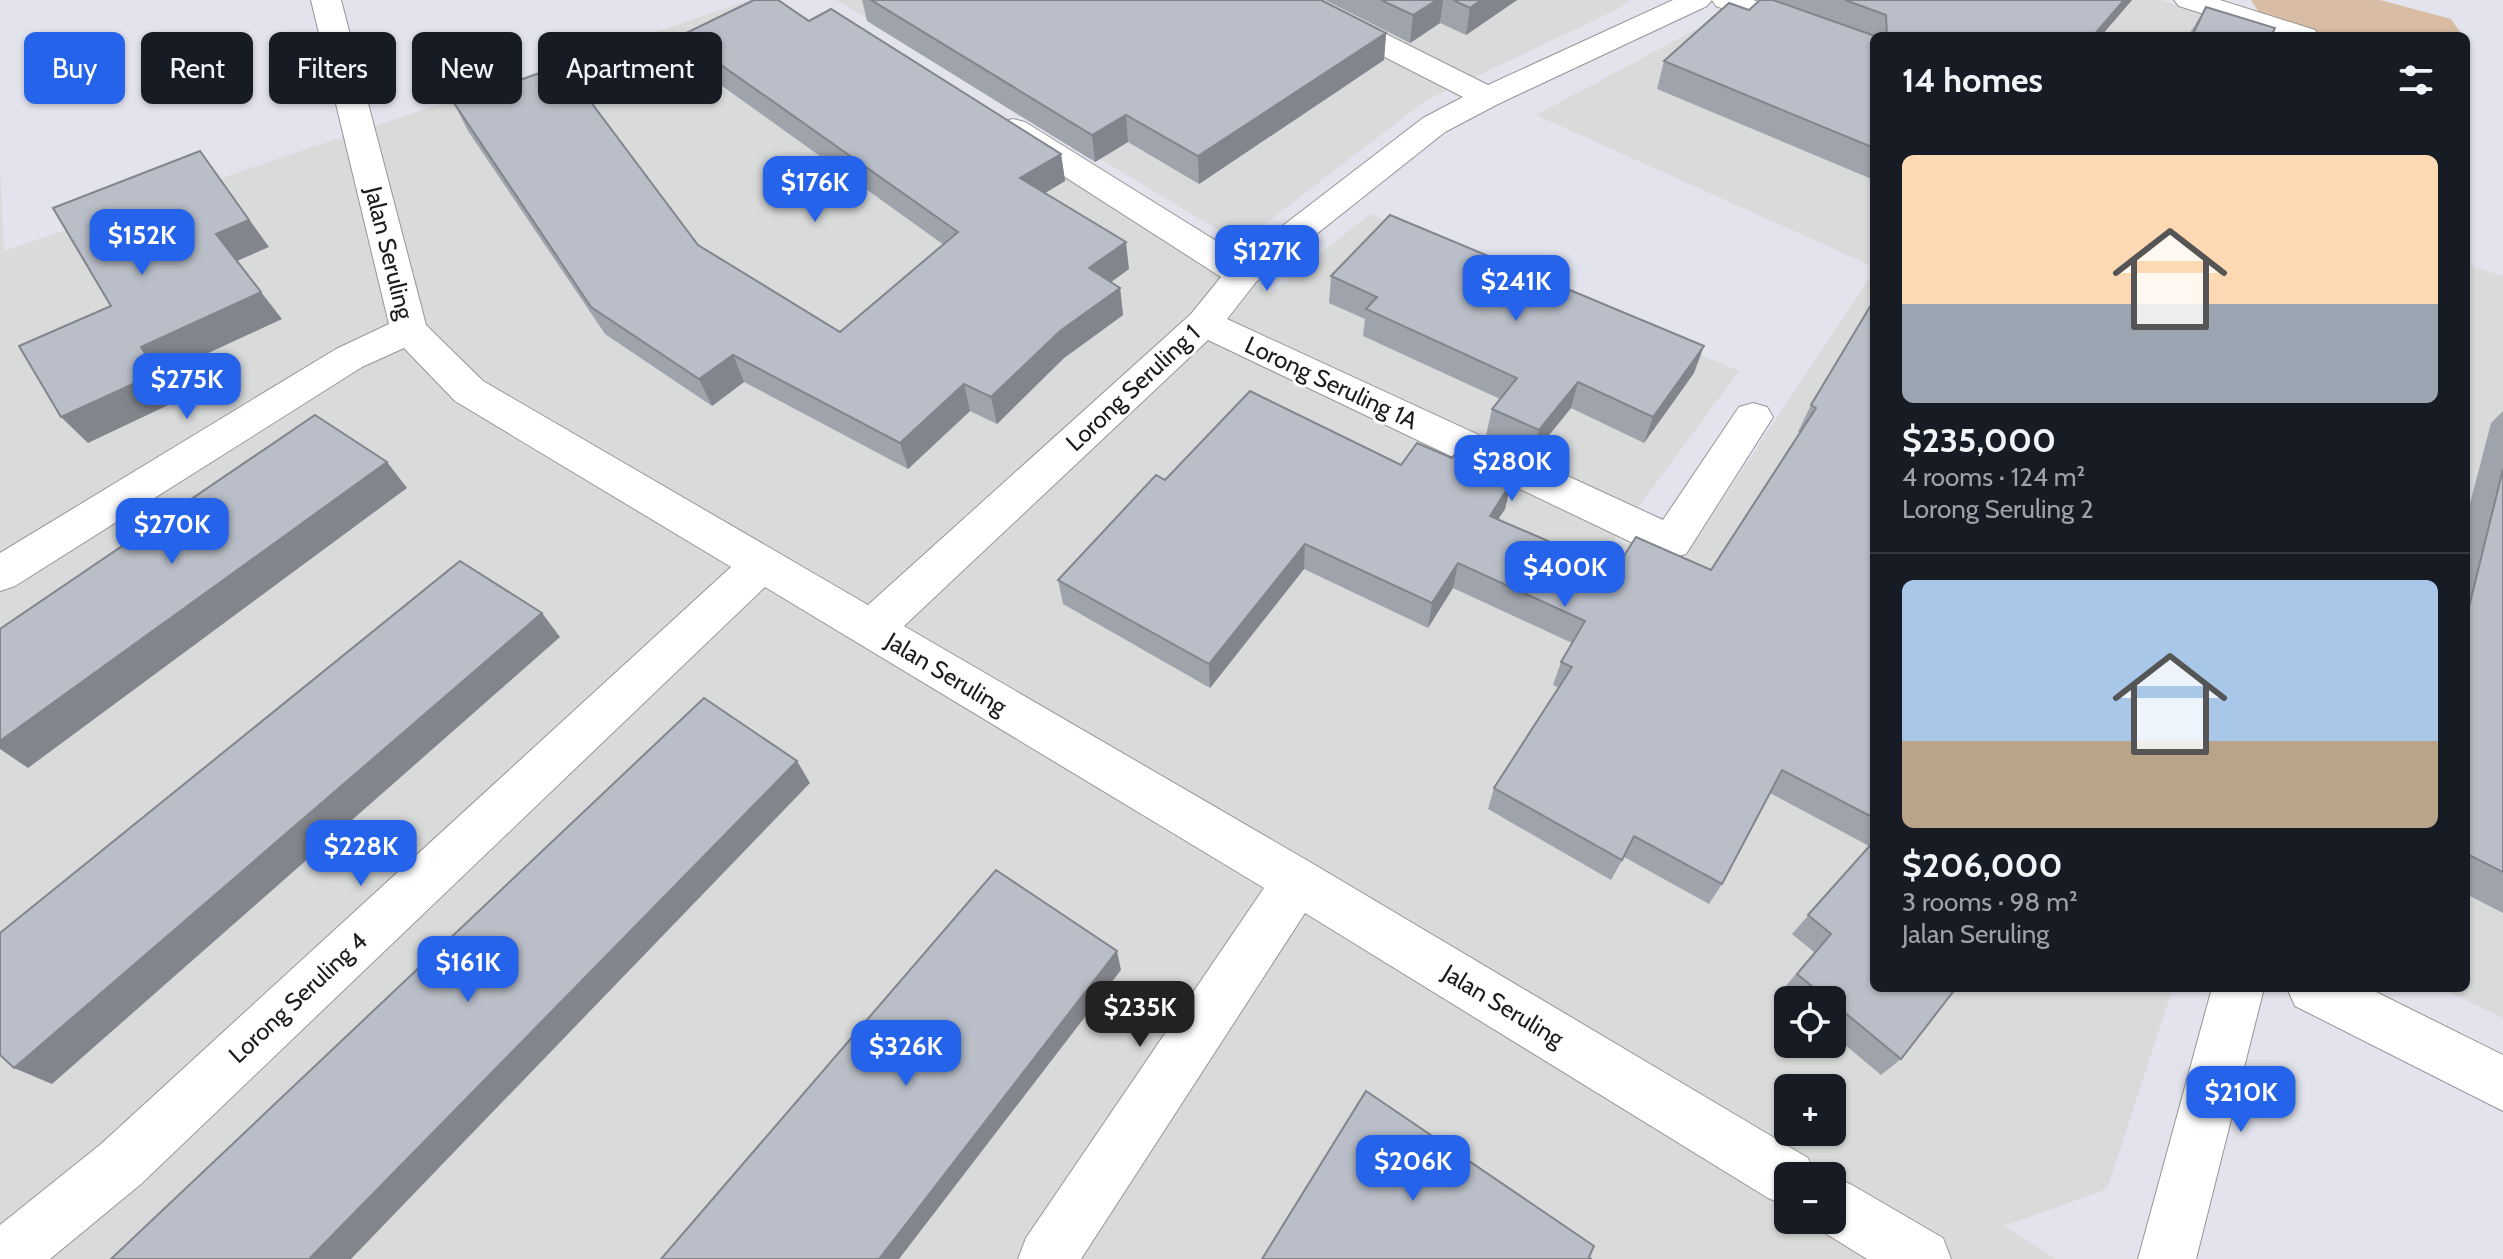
<!DOCTYPE html>
<meta charset="utf-8">
<style>
:root{--surface:#171b24;--page:#242831;--text:#f1f3f6;--muted:#9ea1a6;--line:#363941;--accent:#2563eb}
body{margin:0;font-family:Cabin,sans-serif;background:var(--page);color:var(--text);height:100vh;display:flex;flex-direction:column;font-size:30px;white-space:nowrap}
*{box-sizing:border-box;margin:0}
p{font-size:26px;color:var(--muted)}
.icon{flex:none;width:44px;height:44px;fill:none;stroke:currentColor;stroke-width:2;stroke-linecap:round;stroke-linejoin:round}
.map{position:relative;flex:1;overflow:hidden}
.details{position:absolute;left:1870px;top:32px;width:600px;height:960px;display:flex;flex-direction:column;background:var(--surface);border-radius:12px;box-shadow:0 2px 6px #0004}
.details>*{flex:none}
.banner{position:absolute;left:24px;top:32px;width:760px;height:72px;display:flex;gap:16px}
.fabs{position:absolute;left:1774px;top:986px;display:grid;gap:16px}
.fabs a{display:grid;place-items:center;width:72px;height:72px;border-radius:12px;background:var(--surface);box-shadow:0 2px 6px #0004;font-size:40px}
.price{position:absolute;translate:-50% -68px;padding:0 18px;border-radius:16px;background:var(--accent);color:#fff;font-size:26px;line-height:52px;filter:drop-shadow(0 2px 4px #0008)}
.price::after{content:'';position:absolute;left:50%;top:48px;width:24px;height:18px;margin-left:-12px;background:inherit;clip-path:polygon(0 0,100% 0,50% 100%)}
.price.active{background:#222;color:#fff}
ul{padding:0;list-style:none}
li{display:grid;align-content:center;gap:16px;height:424px;padding:0 32px}
li+li{border-top:2px solid var(--line)}
li span{display:grid;place-items:center;height:248px;border-radius:12px;color:#555}
li>.icon{margin-inline-start:auto}
span .icon{width:144px;height:144px;fill:#fffc;stroke-width:1}
li b{font-size:34px}
h2{display:flex;justify-content:space-between;align-items:center;height:96px;padding:0 32px;font-size:34px}
.pill{padding:0 28px;border-radius:12px;background:var(--surface);box-shadow:0 2px 6px #0004;font-size:28px;line-height:72px}
.pill.active{background:var(--accent);color:#fff}
.map>svg:first-child{display:block}
.residential{fill:#d9dada;fill-rule:evenodd}
.lines{fill:none;stroke-linecap:round;stroke-linejoin:round}
.river{fill:#d8bca4;fill-rule:evenodd}
.minor-casing{stroke:#969696;stroke-width:2}
.minor{fill:#fff;fill-rule:evenodd}
.wall{fill:#9fa3ac}
.shaded-wall{fill:#82858c}
.building{fill:#b9bec8;stroke:#82858c;stroke-width:2}
.labels{text-anchor:middle;stroke-width:6;stroke-linejoin:round;paint-order:stroke}
.street-label{font-size:24px;fill:#1c1c1c;stroke:#fff}
</style>
<div class="map">
<svg width="2503" height="1259" viewBox="0 0 2503 1259">
<rect width="100%" height="100%" fill="#e2e3ed"/>
<g class="residential">
<path d="M750,0H756L1271,293L1370,214L1739,371L1613,541L1684,558L1874,271V988H2173L2107,1189L2004,1226L2056,1259H0V170L4,251ZM1788,1000H1832V1044H1788ZM1788,1088H1832V1132H1788ZM1788,1176H1832V1220H1788Z"/>
<polygon points="836,0 1630,0 1618,9 1425,101 1240,243"/>
<polygon points="1737,0 2161,0 2272,36 1874,36 1874,267 1536,115 1721,16"/>
<polygon points="2466,264 2503,276 2503,1018 2440,988 2466,988"/>
</g>
<g class="lines">
<polygon class="river" points="2251,0 2380,0 2451,19 2463,36 2333,36 2262,17"/>
<g class="minor-casing">
<g id="minor">
<polygon points="311,0 341,0 426,325 483,381 868,605 1191,314 1221,277 1001,136 997,129 1001,122 1013,119 1025,122 1242,257 1423,118 1463,97 1285,6 1280,0 1318,0 1488,85 1673,0 1753,0 1874,45 1874,65 1716,6 1712,0 1707,6 1498,104 1445,132 1256,282 1227,319 1663,520 1739,407 1753,403 1767,407 1773,417 1686,554 1671,558 1656,554 1208,340 904,626 1315,865 1808,1158 1815,1176 1788,1176 1788,1206 1768,1198 1305,913 1081,1259 1018,1259 1026,1238 1264,888 765,587 141,1184 50,1259 0,1259 0,1225 101,1144 731,567 455,401 404,348 362,367 15,586 0,591 0,553 336,349 389,324"/>
<polygon points="2174,0 2220,0 2315,30 2319,36 2273,36 2179,6"/>
<polygon points="2212,988 2264,988 2196,1259 2138,1259"/>
<polygon points="2287,988 2368,988 2503,1055 2503,1111 2295,1006"/>
<polygon points="1832,1176 1852,1185 1943,1238 1951,1259 1867,1259 1812,1225 1810,1220 1832,1220"/>
</g>
</g>
<use href="#minor" class="minor"/>
</g>
<g class="wall">
<polygon points="862,0 1321,0 1386,33 1384,60 1199,184 1128,142 1095,162 867,21"/>
<polygon points="1325,0 1517,0 1466,35 1440,23 1410,43"/>
<polygon points="1778,0 2132,0 2101,36 1874,36 1874,180 1657,89 1664,61 1749,10 1777,1"/>
<polygon points="2206,7 2271,36 2188,36"/>
<polygon points="809,21 1061,154 1065,181 1045,193 1129,269 1111,282 1120,288 1123,315 1064,358 997,424 970,411 908,469 744,382 712,406 605,334 468,131 454,103 698,245 840,332 944,245 690,63 680,36"/>
<polygon points="1331,276 1694,373 1644,443 1571,408 1532,456 1486,435 1492,409 1500,399 1363,336 1365,319 1329,303"/>
<polygon points="1874,300 1874,988 1901,1059 1881,1075 1832,1034 1832,1000 1790,1000 1781,992 1814,952 1792,934 1869,846 1770,793 1722,884 1709,904 1624,857 1611,880 1488,809 1494,788 1559,688 1553,685 1561,662 1572,643 1453,588 1428,628 1304,569 1210,688 1063,604 1058,580 1165,480 1401,465 1452,458 1514,461 1505,509 1498,519 1615,570 1711,570 1800,432 1798,432 1811,405"/>
<polygon points="2503,411 2503,913 2466,894 2466,519 2491,423"/>
</g>
<g class="shaded-wall">
<polygon points="1437,0 1443,0 1440,23 1410,43 1413,15"/>
<polygon points="1481,0 1517,0 1466,35 1470,8"/>
<polygon points="2124,0 2132,0 2101,36 2093,36"/>
<polygon points="1386,33 1384,60 1199,184 1198,156"/>
<polygon points="1126,115 1128,142 1095,162 1092,135"/>
<polygon points="200,151 269,247 237,261 282,319 165,373 181,399 88,443 61,417 141,347 216,234"/>
<polygon points="1061,154 1065,181 1025,205 1020,178"/>
<polygon points="1126,242 1129,269 1092,296 1089,268"/>
<polygon points="1120,288 1123,315 1064,358 997,424 991,397 1060,331"/>
<polygon points="1704,346 1694,373 1644,443 1653,417"/>
<polygon points="733,355 744,382 712,406 699,379"/>
<polygon points="1578,382 1571,408 1532,456 1539,430"/>
<polygon points="964,384 970,411 908,469 900,443"/>
<polygon points="1514,461 1508,487 1499,479"/>
<polygon points="387,462 407,488 28,768 0,749 0,741"/>
<polygon points="1511,483 1505,509 1484,541 1490,516"/>
<polygon points="1305,544 1304,569 1210,688 1209,664"/>
<polygon points="1458,563 1453,588 1428,628 1432,603"/>
<polygon points="542,613 560,637 52,1084 14,1068"/>
<polygon points="797,761 810,783 351,1259 309,1259"/>
<polygon points="1117,951 1121,970 899,1259 879,1259"/>
</g>
<g class="building">
<polygon points="754,0 778,0 809,21 831,9 1061,154 1020,178 1126,242 1089,268 1120,288 1060,331 991,397 964,384 900,443 733,355 699,379 591,307 454,103 563,65 698,245 840,332 958,232 680,36"/>
<polygon points="871,0 1321,0 1386,33 1198,156 1126,115 1092,135"/>
<polygon points="1381,0 1437,0 1413,15"/>
<polygon points="1453,0 1481,0 1470,8"/>
<polygon points="1760,0 1773,0 1875,36 1874,36 1874,148 1664,61 1729,3 1749,10"/>
<polygon points="1845,0 2124,0 2093,36 1887,36 1886,15"/>
<polygon points="2206,7 2275,28 2271,36 2192,36"/>
<polygon points="200,151 249,220 216,234 261,292 141,347 157,373 61,417 19,346 111,306 53,208"/>
<polygon points="1390,215 1704,346 1653,417 1578,382 1539,430 1492,409 1517,378 1366,309 1377,297 1331,276"/>
<polygon points="1874,300 1874,818 1782,770 1722,884 1634,836 1622,860 1494,788 1572,667 1561,662 1585,621 1458,563 1432,603 1305,544 1209,664 1058,580 1156,475 1165,480 1250,391 1401,465 1417,443 1452,458 1467,439 1514,461 1499,479 1511,483 1490,516 1615,570 1636,537 1711,570 1816,408 1811,405"/>
<polygon points="315,415 387,462 0,741 0,629"/>
<polygon points="2503,469 2503,872 2469,855 2466,844 2466,619"/>
<polygon points="460,561 542,613 14,1068 0,1055 0,933"/>
<polygon points="704,698 797,761 309,1259 111,1259"/>
<polygon points="1874,841 1874,988 1956,988 1901,1059 1832,1002 1832,1000 1829,1000 1797,974 1831,934 1808,915"/>
<polygon points="996,870 1117,951 879,1259 661,1259"/>
<polygon points="1366,1091 1594,1246 1589,1257 1591,1259 1262,1259"/>
</g>
<g class="labels">
<g class="street-label">
<text transform="translate(389 253) rotate(76)" y="8">Jalan Seruling</text>
<text transform="translate(1331 383) rotate(25)" y="8">Lorong Seruling 1A</text>
<text transform="translate(1133 388) rotate(-43)" y="8">Lorong Seruling 1</text>
<text transform="translate(946 674) rotate(31)" y="8">Jalan Seruling</text>
<text transform="translate(298 998) rotate(-43)" y="8">Lorong Seruling 4</text>
<text transform="translate(1503 1006) rotate(31)" y="8">Jalan Seruling</text>
</g>
</g>
</svg>
<div class="fabs">
<a><svg class="icon" aria-label="locate" viewBox="0 0 24 24"><circle cx="12" cy="12" r="6"/><path d="M12 2v4M12 18v4M2 12h4M18 12h4"/></svg></a>
<a>+</a>
<a>−</a>
</div>
<b class="price" style="left:815px;top:224px">$176K</b>
<b class="price" style="left:142px;top:277px">$152K</b>
<b class="price" style="left:1267px;top:293px">$127K</b>
<b class="price" style="left:1516px;top:323px">$241K</b>
<b class="price" style="left:187px;top:421px">$275K</b>
<b class="price" style="left:1512px;top:503px">$280K</b>
<b class="price" style="left:172px;top:566px">$270K</b>
<b class="price" style="left:1565px;top:609px">$400K</b>
<b class="price" style="left:361px;top:888px">$228K</b>
<b class="price" style="left:468px;top:1004px">$161K</b>
<b class="price active" style="left:1140px;top:1049px">$235K</b>
<b class="price" style="left:906px;top:1088px">$326K</b>
<b class="price" style="left:2241px;top:1134px">$210K</b>
<b class="price" style="left:1413px;top:1203px">$206K</b>
<div class="banner">
<a class="pill active">Buy</a>
<a class="pill">Rent</a>
<a class="pill">Filters</a>
<a class="pill">New</a>
<a class="pill">Apartment</a>
</div>
<section class="details">
<h2>14 homes<svg class="icon" aria-label="filters" viewBox="0 0 24 24"><path d="M4 7h16M4 17h16"/><circle cx="9" cy="7" r="2"/><circle cx="15" cy="17" r="2"/></svg></h2>
<ul>
<li><span style="background:linear-gradient(#ffd9b3 60%,#9aa5b1 0)"><svg class="icon" aria-label="home" viewBox="0 0 24 24"><path d="M3 11l9-7 9 7M6 9v11h12V9"/></svg></span><div><b>$235,000</b><p>4 rooms · 124 m²</p><p>Lorong Seruling 2</p></div></li>
<li><span style="background:linear-gradient(#a9c7e8 65%,#b9a48a 0)"><svg class="icon" aria-label="home" viewBox="0 0 24 24"><path d="M3 11l9-7 9 7M6 9v11h12V9"/></svg></span><div><b>$206,000</b><p>3 rooms · 98 m²</p><p>Jalan Seruling</p></div></li>
</ul>
</section>
</div>
